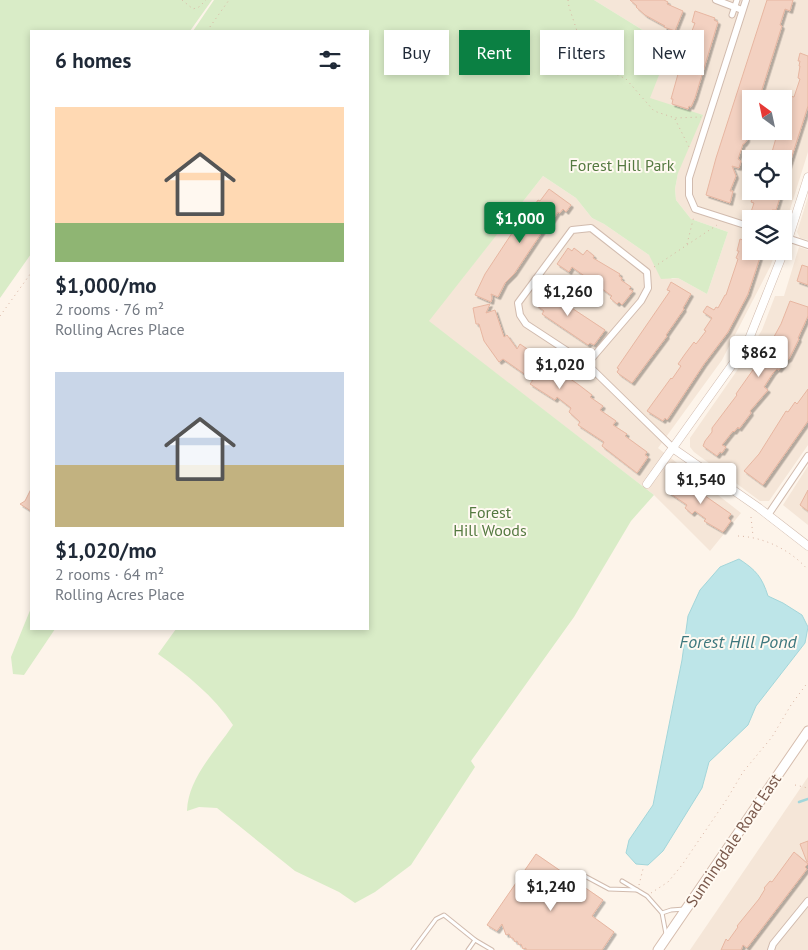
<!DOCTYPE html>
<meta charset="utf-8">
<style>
:root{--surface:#fff;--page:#f6f6f7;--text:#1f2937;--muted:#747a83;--accent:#0b8043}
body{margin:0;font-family:"PT Sans",sans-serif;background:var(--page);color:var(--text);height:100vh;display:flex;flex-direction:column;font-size:19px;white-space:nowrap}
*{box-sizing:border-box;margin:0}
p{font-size:16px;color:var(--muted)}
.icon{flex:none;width:28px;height:28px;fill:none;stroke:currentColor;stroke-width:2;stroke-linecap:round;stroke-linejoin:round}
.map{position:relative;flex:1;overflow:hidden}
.details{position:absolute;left:30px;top:30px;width:339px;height:600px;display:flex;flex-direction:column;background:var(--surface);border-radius:0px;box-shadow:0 2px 8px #0003}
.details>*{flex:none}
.guide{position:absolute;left:384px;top:30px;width:349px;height:45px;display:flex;gap:10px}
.needle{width:32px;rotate:327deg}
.tools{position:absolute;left:742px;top:90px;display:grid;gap:10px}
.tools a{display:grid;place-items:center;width:50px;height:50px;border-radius:0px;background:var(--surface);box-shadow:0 2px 8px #0003;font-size:25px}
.price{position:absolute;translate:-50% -42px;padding:0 11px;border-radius:5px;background:#fff;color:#222;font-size:16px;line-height:32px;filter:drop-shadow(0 1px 2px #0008)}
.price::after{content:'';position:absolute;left:50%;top:30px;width:15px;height:11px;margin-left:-8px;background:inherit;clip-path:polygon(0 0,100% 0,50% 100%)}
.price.selected{background:var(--accent);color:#fff}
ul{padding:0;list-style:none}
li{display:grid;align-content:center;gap:10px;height:265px;padding:0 25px}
li span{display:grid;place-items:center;height:155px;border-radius:0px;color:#555}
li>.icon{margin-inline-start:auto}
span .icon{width:90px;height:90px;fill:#fffc;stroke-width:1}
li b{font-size:21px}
h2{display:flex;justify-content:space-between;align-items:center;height:60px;padding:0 25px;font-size:21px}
.pill{padding:0 18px;border-radius:0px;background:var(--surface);box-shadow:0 2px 8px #0003;font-size:18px;line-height:45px}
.pill.selected{background:var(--accent);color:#fff}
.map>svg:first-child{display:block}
.residential{fill:#f5e6d8;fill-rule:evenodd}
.green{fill:#d9ecc7}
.water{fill:#bde5e8;stroke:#a3d6da}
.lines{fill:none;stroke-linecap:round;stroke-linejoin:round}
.stream{stroke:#a3d6da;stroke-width:2.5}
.building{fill:#f3d1c1;stroke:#e7b6a1;filter:url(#shadow)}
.service-casing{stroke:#d1bbae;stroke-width:5}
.pedestrian-casing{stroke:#d1bbae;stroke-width:7}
.minor-casing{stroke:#d1bbae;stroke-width:8}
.tertiary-casing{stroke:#d1bbae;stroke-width:9}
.secondary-casing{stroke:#d6bdae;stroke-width:11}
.path{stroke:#d9b4a3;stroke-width:1;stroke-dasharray:1 4;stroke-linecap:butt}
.service{stroke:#fff;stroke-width:3}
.pedestrian{stroke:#fff;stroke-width:5}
.minor{stroke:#fff;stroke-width:6}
.tertiary{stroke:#fff;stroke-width:8}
.secondary{stroke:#fff;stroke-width:9}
.labels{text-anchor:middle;stroke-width:4;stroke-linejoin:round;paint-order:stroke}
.park-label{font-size:16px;fill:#557a41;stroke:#fff9f1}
.street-label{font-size:16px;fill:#7a594c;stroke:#fff9f1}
.water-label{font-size:18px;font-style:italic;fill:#3e787e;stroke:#fff9f1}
</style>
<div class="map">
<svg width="808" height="950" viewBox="0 0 808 950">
<defs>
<filter id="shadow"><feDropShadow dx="2.5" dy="2.5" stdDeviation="0" flood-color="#0004"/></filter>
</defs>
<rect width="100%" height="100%" fill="#fdf4ea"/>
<g class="residential">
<path d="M594,0H808V152L787,219L784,229V219H751V251H776L770,267L722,360L658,448L741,513L710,551L654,495L428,321L543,176L576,198L592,218L604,224L649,255L672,279L678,278L707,294L728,232L691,219L676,200L675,189L678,173L649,98L670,47ZM751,99H784V131H751ZM751,159H784V191H751Z"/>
<polygon points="808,197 808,240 800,238 797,232"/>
<polygon points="799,247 808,250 808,445 769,501 760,501 694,452 690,447 690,438 736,372 762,330 775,296 784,296"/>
<polygon points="808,466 808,525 783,505"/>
<polygon points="808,777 808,950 690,950"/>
</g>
<g class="green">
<polygon points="0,0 212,0 190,31 31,31 31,254 0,298"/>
<path d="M214,0H594L670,47L650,98L703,115L678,173L675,189L676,200L691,219L728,232L707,294L678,278L661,279L649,255L604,224L592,218L576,198L543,176L429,321L654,495L631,521L574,617L471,761L475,767L411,865L375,892L355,903L339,892L295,871L217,808L199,807L187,811C188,778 215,752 233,725C214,696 186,674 158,654L176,629H368V31H193Z"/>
<polygon points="31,608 31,629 55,629 24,675 13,674 11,657"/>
</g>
<path class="water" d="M739,559C756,570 762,577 768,596L783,603L802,615L808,627L805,643L756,706L748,725L709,762L702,788L663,851L648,865L636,864L626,853L629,840L653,805L682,660L688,616L700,590L720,567Z"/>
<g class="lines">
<polyline class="stream" points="799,802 808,799"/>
</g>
<g class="building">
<polygon points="630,0 664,0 668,2 667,4 683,11 675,31 664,27 665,26 645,15 636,7 637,6"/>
<polygon points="767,0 793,0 790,11 785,9 780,25 782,26 780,32 759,99 751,99 751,115 749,121 751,122 751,127 749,128 747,134 747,140 744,144 743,144 738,159 741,161 739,168 732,166 736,176 730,191 733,191 730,203 706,195 716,158"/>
<polygon points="695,11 715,18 714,20 718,22 695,98 691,107 689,106 688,109 672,104 673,99 671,99 685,49 695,23 692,22"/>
<polygon points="800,53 808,56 808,106 785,178 784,178 784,159 770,159 778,131 784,131 784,108 786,106 790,96 794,97 800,79 798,78 800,66 799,66 800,61 798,61"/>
<polygon points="549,189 571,205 566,212 563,209 560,213 558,212 552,221 550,220 514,274 505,283 498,297 491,294 492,298 491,302 475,295 485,274 518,224 527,211 529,213 538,200 540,201"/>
<polygon points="754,191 782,191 776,210 772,210 771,215 768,217 751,212 754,203 751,202"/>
<polygon points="740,239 751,243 751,251 762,251 748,294 728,332 704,364 667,420 665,418 663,421 647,411 671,378 672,379 681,366 678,364 685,354 694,342 696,344 706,331 704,330 712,318 703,312 707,306 714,310 716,307 718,308 725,295 726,295 738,259 736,258 739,251 737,251"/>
<polygon points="568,248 572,251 574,248 583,255 587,250 594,256 593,258 620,274 619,276 622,278 621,280 631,287 629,289 633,291 622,305 619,302 617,304 610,298 612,296 572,267 569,272 557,264"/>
<polygon points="802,265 808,267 808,285 797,281"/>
<polygon points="671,282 691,294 683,308 684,309 666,335 667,336 632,383 619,374 617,372 619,369 617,368 670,291 667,290"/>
<polygon points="544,284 555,292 552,295 605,330 594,345 590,343 588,345 542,314 544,311 536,305 538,302 534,299"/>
<polygon points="790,301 808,307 808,316 798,338 799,339 789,359 787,360 779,370 777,369 773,373 764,387 768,390 750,411 751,413 739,429 738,427 734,432 733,431 722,445 726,447 722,453 720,452 717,456 703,446 705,441 712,432 712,428 737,395 736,394 738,391 765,353 781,324"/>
<polygon points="490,304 486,313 495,310 504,337 507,335 517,349 520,344 579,385 592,395 590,397 603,406 600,410 616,421 613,425 627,434 625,436 647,452 645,455 648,457 637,473 602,446 604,442 578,425 580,422 569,412 571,408 557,397 555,400 530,384 533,380 503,359 499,362 484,341 479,324 476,324 473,308"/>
<polygon points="808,389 808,421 763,485 744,471 759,454 786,411 788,412 795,402 797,404"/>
<polygon points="678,477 731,514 728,518 731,521 723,532 704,521 706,519 695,511 692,514 685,508 687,505 668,492"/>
<polygon points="31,489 31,511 20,504 25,501"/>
<polygon points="808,490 808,511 800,505"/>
<polygon points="808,841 808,862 807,862 800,844"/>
<polygon points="794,852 808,864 805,867 807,869 747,948 743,945 741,950 721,950 726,939 728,941 738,927 737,926 759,899 765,889 764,888 770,881 772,882"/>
<polygon points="536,854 603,900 592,916 614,932 602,950 526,950 526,948 523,949 521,944 519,945 517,941 515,942 513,938 511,938 509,934 506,935 502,924 497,931 487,925"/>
</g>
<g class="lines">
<g class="service-casing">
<g id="service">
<polyline points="581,874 609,889 637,890"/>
<polyline points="622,881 647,896 662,913 666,934"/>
<polyline points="662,913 671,910 685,909"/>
<polyline points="413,950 436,919 444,915 475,940 492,950"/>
<polyline points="468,950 475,940"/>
</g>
</g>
<g class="pedestrian-casing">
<polyline id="pedestrian" points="732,15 737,0"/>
</g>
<g class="minor-casing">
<g id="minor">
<polyline points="716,0 742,10"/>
<polyline points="746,0 689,178 689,195 695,209 751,227"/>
<polyline points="784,237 808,245"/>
<polyline points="587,364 641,301 648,288 647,272 591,228 572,230 518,303 520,315 526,324 587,364 674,449"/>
<polyline points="768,515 808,456"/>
<polyline points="771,950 773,944 808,901"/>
</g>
</g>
<g class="tertiary-casing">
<g id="tertiary">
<polyline points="674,449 759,508 808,546"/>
<polyline points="647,484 747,344 786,246 808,177"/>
</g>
</g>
<g class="secondary-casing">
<polyline id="secondary" points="658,950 808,731"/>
</g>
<g class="path">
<polyline points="182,0 193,9 199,7 206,0"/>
<polyline points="568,0 569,7 584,52 604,68 626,79 654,111 675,118 701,117"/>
<polyline points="207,31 229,0"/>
<polyline points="675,119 690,149"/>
<polyline points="687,244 694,216"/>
<polyline points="654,267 717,225"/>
<polyline points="0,316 31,273"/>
<polyline points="751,517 753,536"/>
<path d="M738,536C764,537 791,550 808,570"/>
<polyline points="795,785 808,788"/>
<polyline points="639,885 643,869"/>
<polyline points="651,893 668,882 682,865 727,799 743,772 772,737 791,705 808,682"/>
</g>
<use href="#service" class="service"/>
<use href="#pedestrian" class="pedestrian"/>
<use href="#minor" class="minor"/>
<use href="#tertiary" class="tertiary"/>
<use href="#secondary" class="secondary"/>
</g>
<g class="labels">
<g class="park-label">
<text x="622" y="171">Forest Hill Park</text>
<text x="490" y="518">Forest<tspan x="490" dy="18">Hill Woods</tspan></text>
</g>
<g class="street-label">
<text transform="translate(733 840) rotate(-56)" y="6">Sunningdale Road East</text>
</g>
<g class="water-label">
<text x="738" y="648">Forest Hill Pond</text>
</g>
</g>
</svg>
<div class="tools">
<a><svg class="needle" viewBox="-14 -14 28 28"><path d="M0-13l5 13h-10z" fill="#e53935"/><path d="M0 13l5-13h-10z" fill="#747a83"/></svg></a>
<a><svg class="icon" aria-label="locate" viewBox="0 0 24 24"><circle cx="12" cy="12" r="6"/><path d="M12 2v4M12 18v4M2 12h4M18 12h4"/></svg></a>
<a><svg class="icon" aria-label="layers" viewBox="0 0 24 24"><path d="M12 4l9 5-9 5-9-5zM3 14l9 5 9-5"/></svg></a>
</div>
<b class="price selected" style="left:520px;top:244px">$1,000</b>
<b class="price" style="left:568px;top:317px">$1,260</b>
<b class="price" style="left:759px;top:378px">$862</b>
<b class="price" style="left:560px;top:390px">$1,020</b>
<b class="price" style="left:701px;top:505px">$1,540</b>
<b class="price" style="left:551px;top:912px">$1,240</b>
<div class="guide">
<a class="pill">Buy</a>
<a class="pill selected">Rent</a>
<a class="pill">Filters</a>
<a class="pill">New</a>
</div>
<section class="details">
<h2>6 homes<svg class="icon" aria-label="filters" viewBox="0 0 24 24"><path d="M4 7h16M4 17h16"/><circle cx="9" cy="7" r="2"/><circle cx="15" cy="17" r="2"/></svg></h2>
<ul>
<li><span style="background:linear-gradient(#ffd9b3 75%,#8fb573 0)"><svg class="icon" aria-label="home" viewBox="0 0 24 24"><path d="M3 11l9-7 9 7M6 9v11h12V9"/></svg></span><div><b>$1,000/mo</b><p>2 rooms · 76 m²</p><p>Rolling Acres Place</p></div></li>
<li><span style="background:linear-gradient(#c9d6e8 60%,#c2b280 0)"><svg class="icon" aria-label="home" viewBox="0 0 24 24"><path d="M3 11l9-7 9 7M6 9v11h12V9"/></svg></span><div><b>$1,020/mo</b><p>2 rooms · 64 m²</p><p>Rolling Acres Place</p></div></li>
</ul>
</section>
</div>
